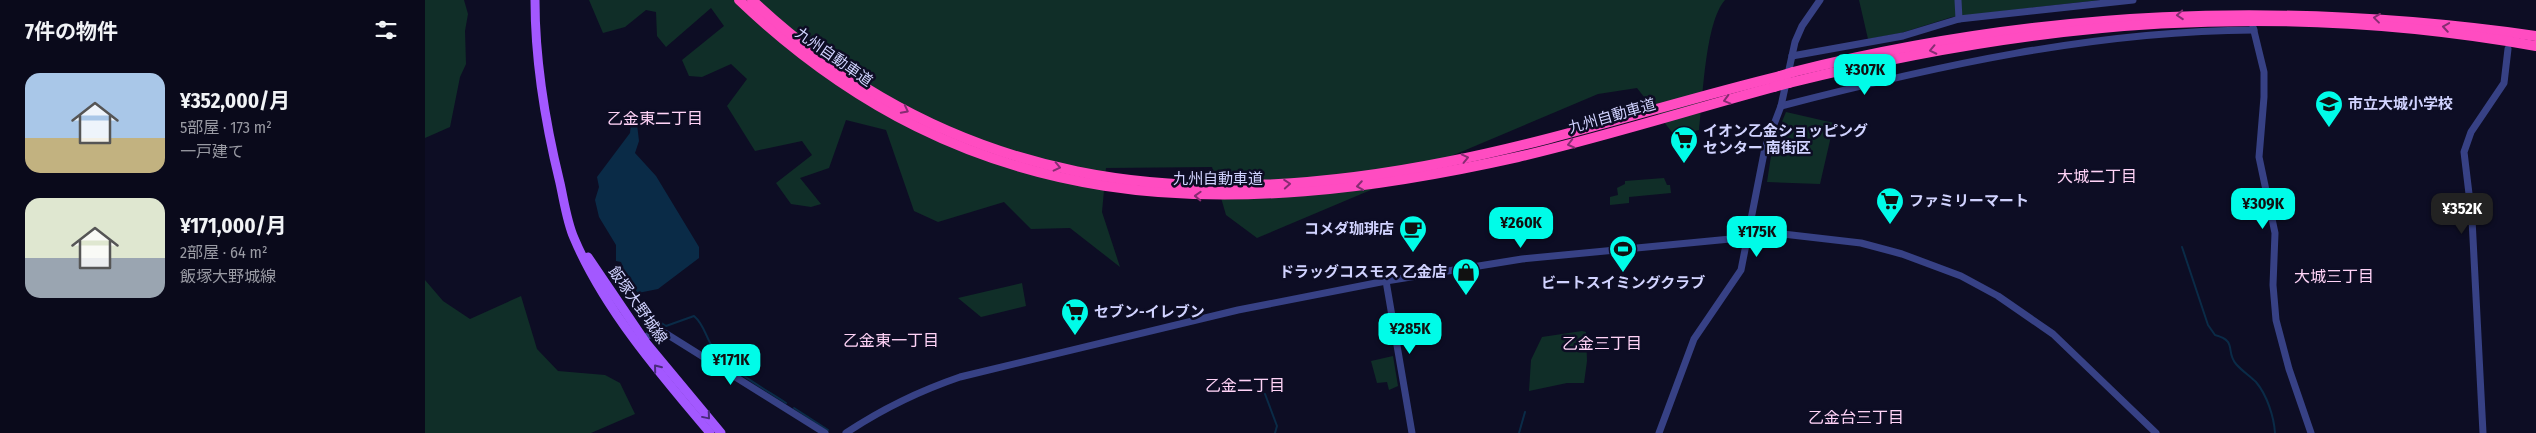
<!DOCTYPE html>
<html lang="ja">
<meta charset="utf-8">
<style>
:root{--surface:#0a0a1b;--page:#181828;--text:#f1f3f6;--muted:#999aa3;--accent:#00fce8}
body{margin:0;font-family:"Fira Sans Condensed","Noto Sans JP",sans-serif;background:var(--page);color:var(--text);height:100vh;display:flex;flex-direction:column;font-size:19px;white-space:nowrap}
*{box-sizing:border-box;margin:0}
p{font-size:16px;color:var(--muted)}
.icon{flex:none;width:28px;height:28px;fill:none;stroke:currentColor;stroke-width:2;stroke-linecap:round;stroke-linejoin:round}
.map{position:relative;flex:1;overflow:hidden}
.side{display:flex;flex-direction:column;background:var(--surface);width:425px}
.side>*{flex:none}
.price{position:absolute;translate:-50% -42px;padding:0 11px;border-radius:10px;background:var(--accent);color:#111;font-size:16px;line-height:32px;filter:drop-shadow(0 1px 2px #0008)}
.price::after{content:'';position:absolute;left:50%;top:30px;width:15px;height:11px;margin-left:-8px;background:inherit;clip-path:polygon(0 0,100% 0,50% 100%)}
.price.current{background:#222;color:#fff}
ul{padding:0;list-style:none}
li{display:flex;align-items:center;gap:15px;height:125px;padding:0 25px}
li span{display:grid;place-items:center;flex:none;width:140px;height:100px;border-radius:15px;color:#555}
li>.icon{margin-inline-start:auto}
span .icon{width:60px;height:60px;fill:#fffc;stroke-width:1}
li b{font-size:21px}
h2{display:flex;justify-content:space-between;align-items:center;height:60px;padding:0 25px;font-size:21px}
main{display:flex;flex:1;min-height:0}
.map>svg:first-child{display:block}
.green{fill:#102e28}
.water{fill:#0a2b47}
.lines{fill:none;stroke-linecap:round;stroke-linejoin:round}
.stream{stroke:#0a2b47;stroke-width:2}
.minor{stroke:#374185;stroke-width:7}
.major{stroke:#a358ff;stroke-width:9}
.highway{stroke:#ff4cc1;stroke-width:10}
.highway-bridge{stroke:#ff4cc1;stroke-width:10}
.oneway{stroke:#862c72}
.oneway2{stroke:#492b7c}
.labels{text-anchor:middle;stroke-width:5;stroke-linejoin:round;paint-order:stroke}
.street-label{font-size:15px;fill:#d1d3ff;stroke:#0d0d24}
.poi-label{font-size:15px;font-weight:bold;fill:#d1d3ff;stroke:#0d0d24;text-anchor:start}
.neighbourhood-label{font-size:16px;fill:#ffd3f7;stroke:#0d0d24}
</style>
<main>
<section class="side">
<h2>7件の物件<svg class="icon" aria-label="filters" viewBox="0 0 24 24"><path d="M4 7h16M4 17h16"/><circle cx="9" cy="7" r="2"/><circle cx="15" cy="17" r="2"/></svg></h2>
<ul>
<li><span style="background:linear-gradient(#a9c7e8 65%,#c2b280 0)"><svg class="icon" aria-label="home" viewBox="0 0 24 24"><path d="M3 11l9-7 9 7M6 9v11h12V9"/></svg></span><div><b>¥352,000/月</b><p>5部屋 · 173 m²</p><p>一戸建て</p></div></li>
<li><span style="background:linear-gradient(#dfe7d0 60%,#9aa5b1 0)"><svg class="icon" aria-label="home" viewBox="0 0 24 24"><path d="M3 11l9-7 9 7M6 9v11h12V9"/></svg></span><div><b>¥171,000/月</b><p>2部屋 · 64 m²</p><p>飯塚大野城線</p></div></li>
</ul>
</section>
<div class="map">
<svg width="2111" height="433" viewBox="0 0 2111 433">
<rect width="100%" height="100%" fill="#0d0d24"/>
<g class="green">
<polygon points="0,0 39,0 43,14 40,31 41,64 35,77 25,127 0,138"/>
<path d="M164,0H1300C1280,22 1278,99 1274,130L1250,136L1212,88L1173,94L832,238L801,215L787,167L681,168L677,212L695,267L645,228L606,229L579,202L513,222L489,211L461,130L421,120L404,168L375,178L396,204L386,207L366,204L351,183L387,155L377,141L330,151L302,106L322,79L306,64L277,77L264,76L257,60L299,26L286,8L241,47L232,36L231,12L221,10L200,27L178,33Z"/>
<polygon points="1434,0 1675,0 1527,17 1476,33 1443,39"/>
<polygon points="1361,112 1409,123 1395,184 1342,182 1348,143"/>
<polygon points="1239,178 1242,185 1245,185 1246,193 1204,197 1204,203 1185,205 1185,197 1193,195 1192,188 1200,184 1200,181"/>
<polygon points="0,280 18,301 45,319 96,296 112,349 133,371 180,375 195,383 210,414 166,433 0,433"/>
<polygon points="597,283 601,306 556,317 533,298"/>
<polygon points="1157,331 1161,332 1162,361 1159,383 1142,383 1104,391 1106,360 1117,337"/>
<polygon points="968,356 973,386 964,390 962,382 952,383 946,361"/>
</g>
<polygon class="water" points="206,124 212,124 214,141 210,153 231,176 274,247 274,258 233,289 213,293 203,280 198,283 193,275 193,271 198,267 196,262 191,261 191,245 174,217 170,200 174,187 172,177 205,133"/>
<g class="lines">
<g class="stream">
<path d="M1757,247L1783,325L1790,335C1813,341 1800,351 1811,364C1817,371 1825,376 1831,382C1842,395 1849,417 1850,433"/>
<path d="M200,279L221,313L241,326L269,316C281,326 281,341 291,352C310,373 338,388 361,403"/>
<polyline points="840,394 852,426 850,433"/>
<polyline points="369,408 403,430"/>
<polyline points="1094,433 1100,412"/>
</g>
<g class="minor">
<polyline points="1533,0 1534,19"/>
<polyline points="1828,27 1839,72 1839,97 1834,157 1850,233 1848,285 1851,320 1864,369 1886,433"/>
<polyline points="1367,56 1478,36 1534,19 1708,0"/>
<path d="M1356,106C1511,66 1668,31 1829,30"/>
<polyline points="961,281 987,433"/>
<polyline points="214,340 231,332 240,333 400,433"/>
<path d="M421,433C457,409 494,391 535,377L813,310L961,281L1097,259L1358,234L1436,243L1477,254L1536,276L1573,296L1628,334L1731,433"/>
<polyline points="1234,433 1269,339 1316,270 1340,148 1356,106 1370,42 1377,26 1395,0"/>
<polyline points="2058,433 2047,219 2039,152 2046,132 2079,83 2083,49"/>
</g>
<g class="major">
<path d="M110,0C110,63 120,122 135,183C139,201 142,222 149,238C179,309 235,374 285,433"/>
<polyline points="163,257 222,344 296,433"/>
</g>
<g class="highway">
<path d="M314,0C545,220 798,223 1093,157C1179,137 1264,110 1349,87"/>
<path d="M327,0C528,189 761,214 1021,162C1134,140 1244,103 1355,76"/>
<path d="M1368,72C1618,10 1856,0 2111,36"/>
<path d="M1364,83C1617,20 1854,0 2111,46"/>
</g>
<g class="highway-bridge">
<polyline points="1355,76 1368,72"/>
<polyline points="1349,87 1364,83"/>
</g>
</g>
<defs><path id="oneway-chevron" d="M-2-3.5L2.5 0L-2 3.5" fill="none" stroke-width="1.6" stroke-linecap="round" stroke-linejoin="round" transform="scale(1.25)"/></defs>
<g class="oneway">
<use href="#oneway-chevron" transform="translate(1755 15) rotate(176)"/>
<use href="#oneway-chevron" transform="translate(1952 18) rotate(-173)"/>
<use href="#oneway-chevron" transform="translate(2021 27) rotate(-171)"/>
<use href="#oneway-chevron" transform="translate(1508 50) rotate(168)"/>
<use href="#oneway-chevron" transform="translate(1302 100) rotate(165)"/>
<use href="#oneway-chevron" transform="translate(480 110) rotate(27)"/>
<use href="#oneway-chevron" transform="translate(1146 144) rotate(166)"/>
<use href="#oneway-chevron" transform="translate(1040 158) rotate(-13)"/>
<use href="#oneway-chevron" transform="translate(632 167) rotate(13)"/>
<use href="#oneway-chevron" transform="translate(862 184) rotate(-4)"/>
<use href="#oneway-chevron" transform="translate(935 186) rotate(171)"/>
<use href="#oneway-chevron" transform="translate(773 196) rotate(-178)"/>
</g>
<g class="oneway2">
<use href="#oneway-chevron" transform="translate(232 368) rotate(-129)"/>
<use href="#oneway-chevron" transform="translate(282 416) rotate(50)"/>
</g>
<defs>
<g id="school-pin" transform="scale(1.4375)"><path d="M0 17L-7.5 6A9.5 9.5 0 1 1 7.5 6Z" fill="#00fce8" stroke="#0d0d24"/><path d="M0-5L7-2L0 1L-7-2ZM-4 1L0 2.5L4 1V4Q0 6-4 4Z" fill="#111"/></g>
<g id="supermarket-pin" transform="scale(1.4375)"><path d="M0 17L-7.5 6A9.5 9.5 0 1 1 7.5 6Z" fill="#00fce8" stroke="#0d0d24"/><path d="M-6-5.5h2.5l.6 2H6L4.5 2H-2.5L-4.4-4H-6ZM-1.5 3.2a1.3 1.3 0 1 0 .1 0ZM3 3.2a1.3 1.3 0 1 0 .1 0Z" fill="#111"/></g>
<g id="cafe-pin" transform="scale(1.4375)"><path d="M0 17L-7.5 6A9.5 9.5 0 1 1 7.5 6Z" fill="#00fce8" stroke="#0d0d24"/><path d="M-5.5-4.5H6V0H3Q3 3.5 0 3.5H-2.5Q-5.5 3.5-5.5 0ZM3-3.2v2h1.7v-2ZM-6 4.5H4V6H-6Z" fill="#111"/></g>
<g id="stadium-pin" transform="scale(1.4375)"><path d="M0 17L-7.5 6A9.5 9.5 0 1 1 7.5 6Z" fill="#00fce8" stroke="#0d0d24"/><path d="M0-5a6.5 5 0 1 0 0 10a6.5 5 0 1 0 0-10ZM-3.5-1.8h7v3.6h-7Z" fill="#111"/></g>
<g id="shop-pin" transform="scale(1.4375)"><path d="M0 17L-7.5 6A9.5 9.5 0 1 1 7.5 6Z" fill="#00fce8" stroke="#0d0d24"/><path d="M-5-2.5h2.3a2.7 3.5 0 0 1 5.4 0H5L5.5 6h-11ZM-1.5-2.5h3a1.5 2.3 0 0 0-3 0Z" fill="#111"/></g>
</defs>
<g fill-rule="evenodd">
<use href="#school-pin" x="1904" y="104"/>
<use href="#supermarket-pin" x="1259" y="140"/>
<use href="#supermarket-pin" x="1465" y="201"/>
<use href="#cafe-pin" x="988" y="229"/>
<use href="#stadium-pin" x="1198" y="249"/>
<use href="#shop-pin" x="1041" y="272"/>
<use href="#supermarket-pin" x="650" y="312"/>
</g>
<g class="labels">
<g class="street-label">
<text transform="translate(409 57) rotate(35)" y="5">九州自動車道</text>
<text transform="translate(1187 116) rotate(-16)" y="5">九州自動車道</text>
<text x="793" y="184">九州自動車道</text>
<text transform="translate(213 305) rotate(55)" y="5">飯塚大野城線</text>
</g>
<g class="poi-label">
<text x="1923" y="109">市立大城小学校</text>
<text x="1278" y="136">イオン乙金ショッピング<tspan x="1278" dy="17">センター 南街区</tspan></text>
<text x="1484" y="206">ファミリーマート</text>
<text x="969" y="234" text-anchor="end">コメダ珈琲店</text>
<text x="1022" y="277" text-anchor="end">ドラッグコスモス 乙金店</text>
<text x="1198" y="288" text-anchor="middle">ビートスイミングクラブ</text>
<text x="669" y="317">セブン-イレブン</text>
</g>
<g class="neighbourhood-label">
<text x="230" y="124">乙金東二丁目</text>
<text x="1672" y="182">大城二丁目</text>
<text x="1909" y="282">大城三丁目</text>
<text x="466" y="346">乙金東一丁目</text>
<text x="1177" y="349">乙金三丁目</text>
<text x="820" y="391">乙金二丁目</text>
<text x="1431" y="423">乙金台三丁目</text>
</g>
</g>
</svg>
<b class="price" style="left:1440px;top:96px">¥307K</b>
<b class="price" style="left:1838px;top:230px">¥309K</b>
<b class="price current" style="left:2037px;top:235px">¥352K</b>
<b class="price" style="left:1096px;top:249px">¥260K</b>
<b class="price" style="left:1332px;top:258px">¥175K</b>
<b class="price" style="left:985px;top:355px">¥285K</b>
<b class="price" style="left:306px;top:386px">¥171K</b>
</div>
</main>
